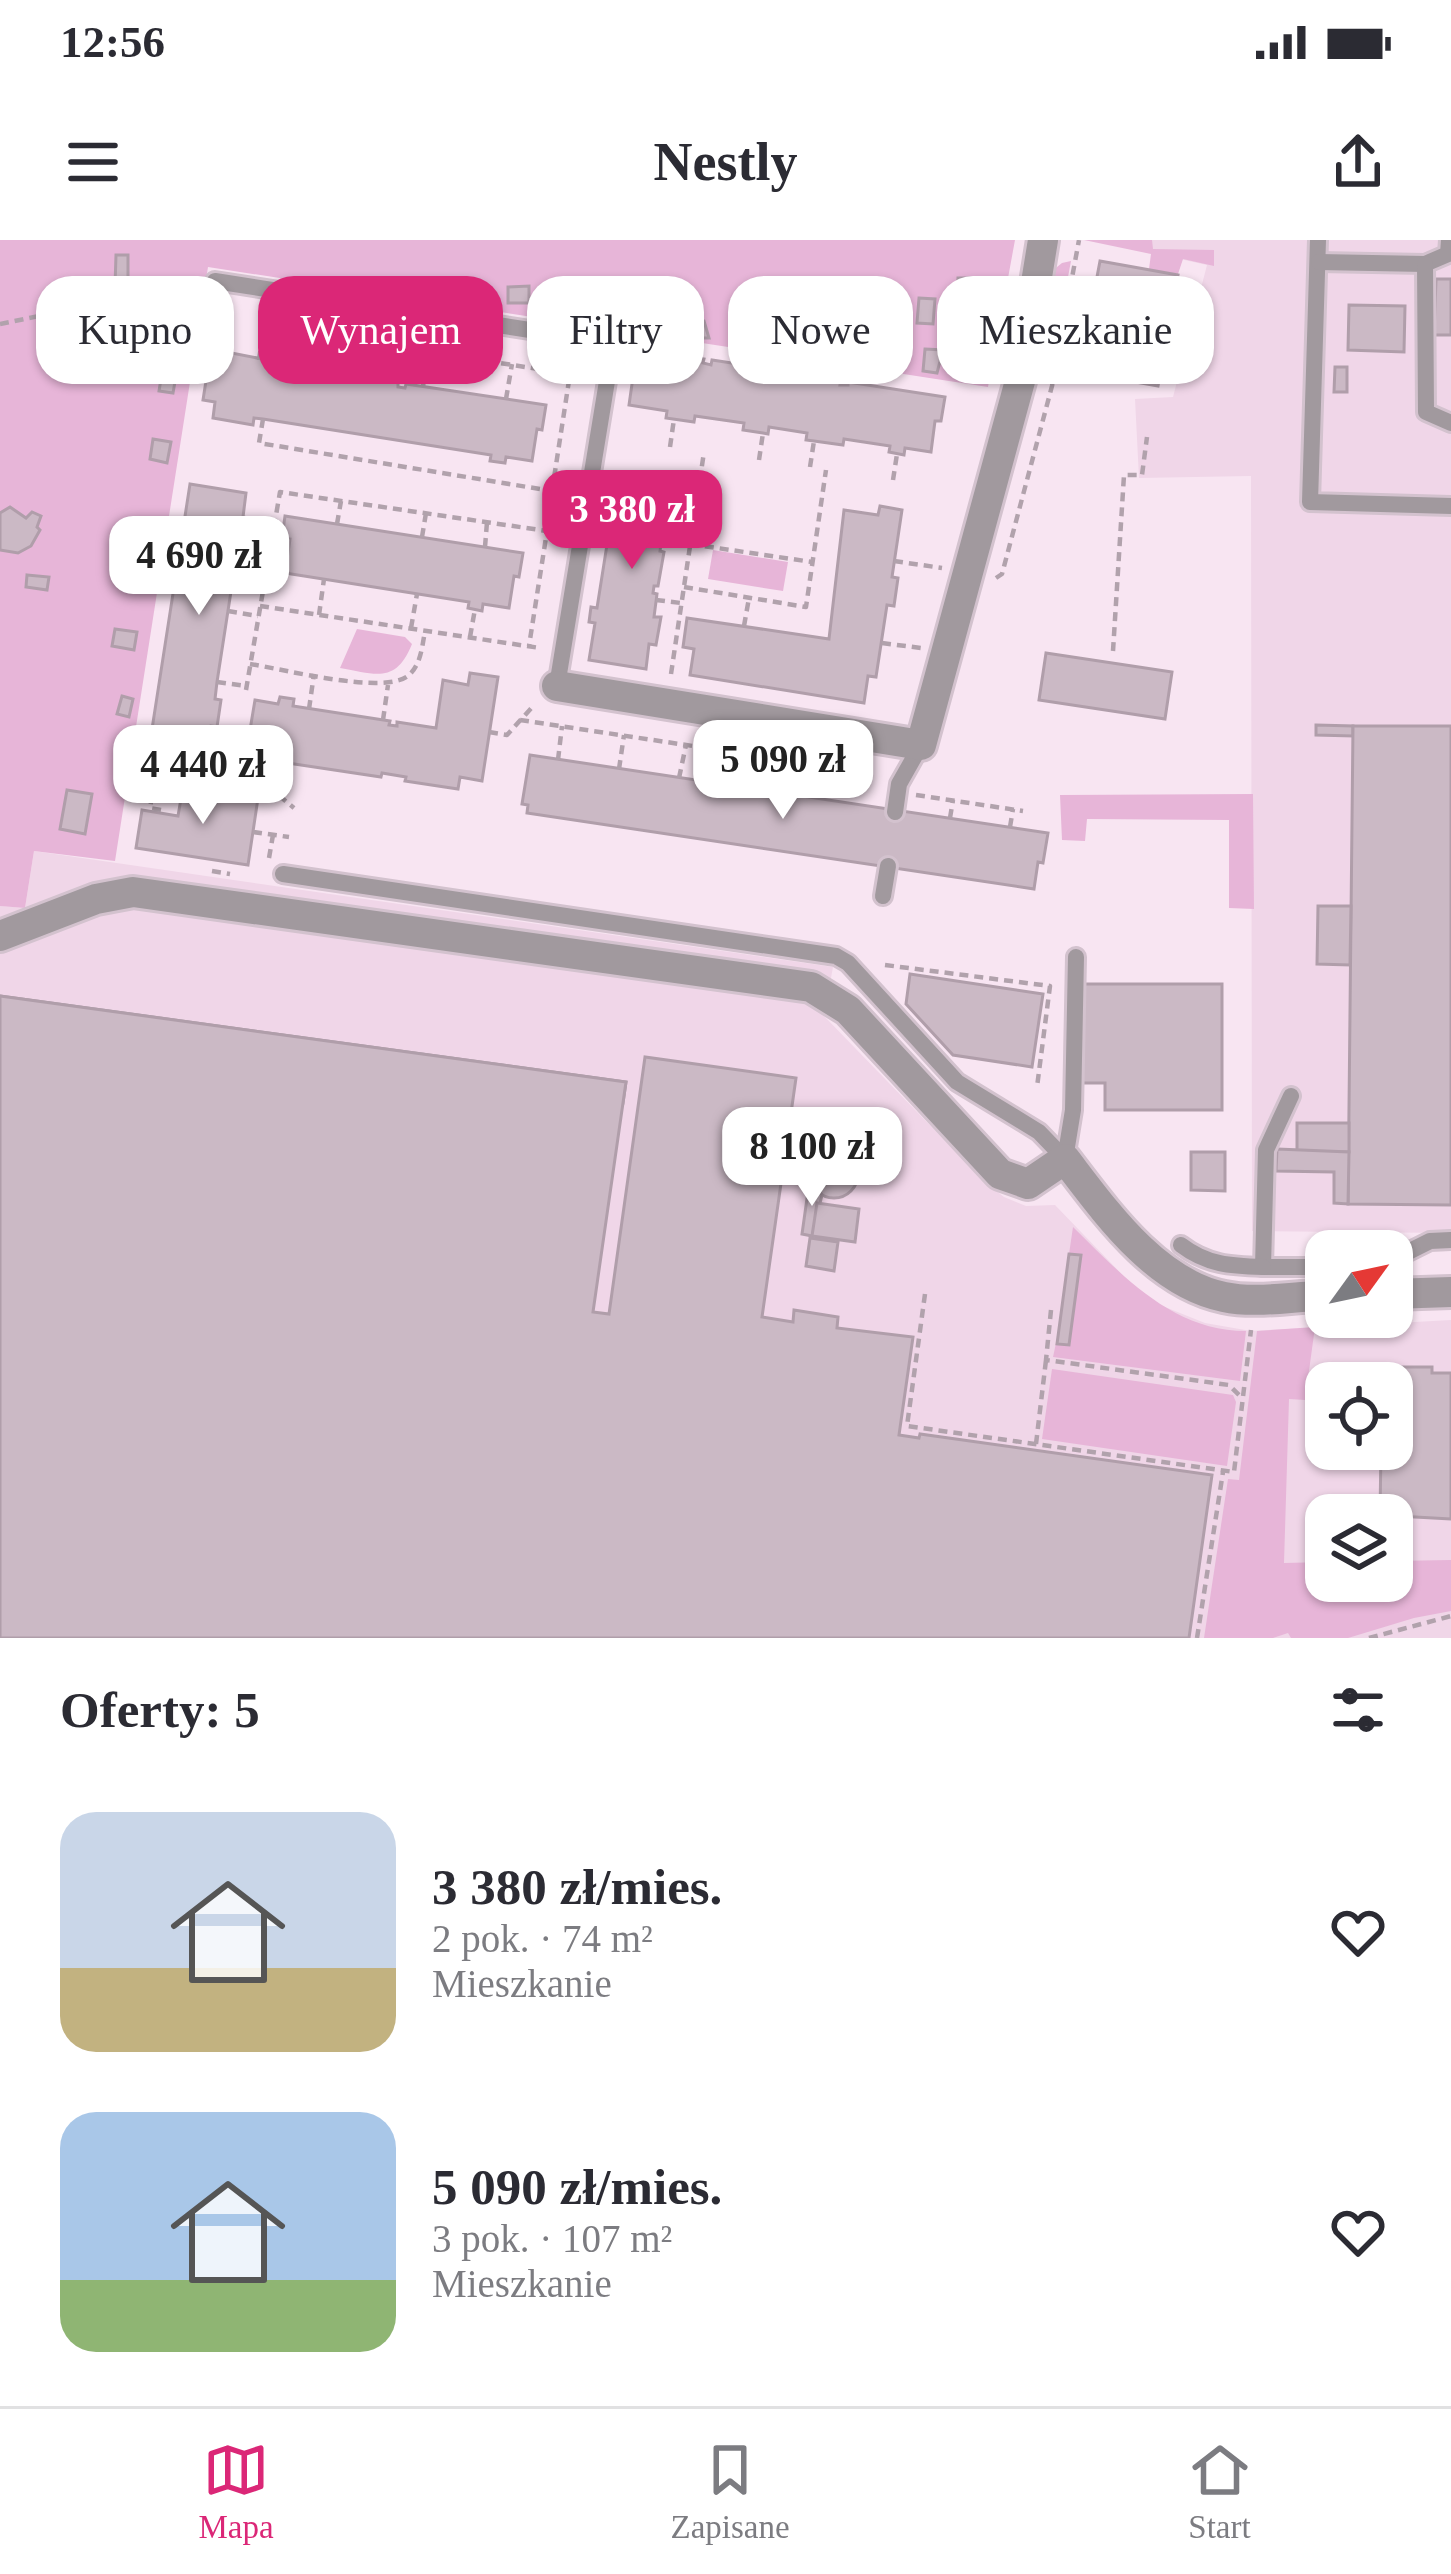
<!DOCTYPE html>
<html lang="pl">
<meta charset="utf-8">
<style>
:root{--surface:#fff;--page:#f2f2f3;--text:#2b2b33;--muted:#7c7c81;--line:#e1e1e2;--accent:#db2777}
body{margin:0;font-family:"Times New Roman",serif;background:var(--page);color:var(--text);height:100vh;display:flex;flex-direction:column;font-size:45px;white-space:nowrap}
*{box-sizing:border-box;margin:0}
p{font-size:39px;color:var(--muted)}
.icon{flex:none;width:66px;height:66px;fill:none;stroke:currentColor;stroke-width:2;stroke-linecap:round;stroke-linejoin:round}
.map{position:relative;height:1398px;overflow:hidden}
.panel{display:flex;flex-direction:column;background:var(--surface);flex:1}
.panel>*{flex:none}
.top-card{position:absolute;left:36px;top:36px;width:1380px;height:108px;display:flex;gap:24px}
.needle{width:78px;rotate:57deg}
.controls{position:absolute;left:1305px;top:990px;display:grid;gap:24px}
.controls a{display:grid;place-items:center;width:108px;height:108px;border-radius:24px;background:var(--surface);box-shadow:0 3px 9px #0004;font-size:60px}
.price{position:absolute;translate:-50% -102px;padding:0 27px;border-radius:24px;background:#fff;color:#222;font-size:39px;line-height:78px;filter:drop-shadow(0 3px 6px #0008)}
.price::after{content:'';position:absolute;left:50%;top:72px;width:36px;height:27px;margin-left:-18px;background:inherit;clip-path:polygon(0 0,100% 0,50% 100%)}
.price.current{background:var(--accent);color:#fff}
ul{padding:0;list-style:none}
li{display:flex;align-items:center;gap:36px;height:300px;padding:0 60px}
li span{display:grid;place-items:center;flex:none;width:336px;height:240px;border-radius:36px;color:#555}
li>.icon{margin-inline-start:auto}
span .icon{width:144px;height:144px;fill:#fffc;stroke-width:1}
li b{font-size:51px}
h2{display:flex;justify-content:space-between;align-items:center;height:144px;padding:0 60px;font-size:51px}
.tag{padding:0 42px;border-radius:36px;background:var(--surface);box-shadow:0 3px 9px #0004;font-size:42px;line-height:108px}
.tag.current{background:var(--accent);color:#fff}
.status{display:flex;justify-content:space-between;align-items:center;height:84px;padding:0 60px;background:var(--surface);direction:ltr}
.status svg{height:33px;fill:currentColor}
header{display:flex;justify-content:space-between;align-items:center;height:156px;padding:0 60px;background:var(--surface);font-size:54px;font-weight:600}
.dock{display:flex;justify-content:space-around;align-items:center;height:168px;border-top:3px solid var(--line);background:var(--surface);font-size:33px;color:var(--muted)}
.dock a{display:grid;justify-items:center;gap:6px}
.dock .current{color:var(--accent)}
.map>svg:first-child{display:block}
.built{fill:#f0d6e8;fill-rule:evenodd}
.green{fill:#e7b5d8}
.building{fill:#cbb9c5;stroke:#b09eaa;stroke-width:3}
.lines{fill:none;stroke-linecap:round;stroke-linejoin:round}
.service-casing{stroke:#d3c2ce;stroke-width:22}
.minor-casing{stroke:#d3c2ce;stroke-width:36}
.path{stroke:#b1a2ac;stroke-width:4.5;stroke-dasharray:9 6;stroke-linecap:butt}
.service{stroke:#a1999e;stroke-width:16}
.minor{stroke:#a1999e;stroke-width:30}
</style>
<div class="status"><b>12:56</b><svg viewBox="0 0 49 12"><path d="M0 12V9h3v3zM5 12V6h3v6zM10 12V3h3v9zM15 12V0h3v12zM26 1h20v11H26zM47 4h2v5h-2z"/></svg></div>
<header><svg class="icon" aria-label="menu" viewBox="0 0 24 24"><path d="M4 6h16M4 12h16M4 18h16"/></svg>Nestly<svg class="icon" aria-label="share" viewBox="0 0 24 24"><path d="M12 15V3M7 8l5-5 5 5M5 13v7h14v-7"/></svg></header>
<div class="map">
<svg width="1451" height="1398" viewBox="0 0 1451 1398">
<rect width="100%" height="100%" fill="#f8e5f2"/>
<g class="built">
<polygon points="1145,0 1451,0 1451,993 1252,991 1251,236 1139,238 1135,159 1173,157 1207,25 1144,11"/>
<path d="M34,611L833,727L824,776L985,942L1004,957L1026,966L1055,965L1137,1050L1160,1065L1205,1083L1251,1091L1451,1080V1398H0V666L25,668ZM1326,1143H1392V1209H1326ZM1326,1275H1392V1341H1326Z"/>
</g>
<g class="green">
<polygon points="0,0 1015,0 988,147 208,27 115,621 34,611 25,668 0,666"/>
<polygon points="1084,0 1152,0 1153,9 1214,10 1214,26 1183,19 1178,34 1149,29 1151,14"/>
<polygon points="1071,21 1050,134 1037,123 1052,31 1062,23"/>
<polygon points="713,310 788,322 783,351 708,339"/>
<path d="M357,389L405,397L412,404C396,443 378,435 340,428Z"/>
<polygon points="1253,554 1254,669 1229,668 1229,580 1087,579 1085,601 1062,600 1060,555"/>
<path d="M1073,987C1122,1035 1172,1091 1246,1091L1240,1141L1053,1117L1056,1103L1069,1104L1080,1015L1069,1014Z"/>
<polygon points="1315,1087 1305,1160 1289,1159 1284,1323 1326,1322 1326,1341 1392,1341 1392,1321 1451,1320 1451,1371 1414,1378 1348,1398 1291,1398 1288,1393 1273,1398 1204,1398 1228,1239 1239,1240 1257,1091"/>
<polygon points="1052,1129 1233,1155 1236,1162 1227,1226 1042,1199"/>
</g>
<g class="building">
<polygon points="116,15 128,15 128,46 115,46"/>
<polygon points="1100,21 1178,35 1158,146 1079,132"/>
<polygon points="958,38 973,38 972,58 957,57"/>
<polygon points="1436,39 1451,39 1451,95 1434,95"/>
<polygon points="463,40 477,42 474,64 451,62 453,42 463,43"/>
<polygon points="529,46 529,63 508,63 508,47"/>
<polygon points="919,58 935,59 933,84 917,83"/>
<polygon points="1349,65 1405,66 1404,112 1348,110"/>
<polygon points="602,75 627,76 627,89 602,85"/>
<polygon points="704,81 709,98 682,98 682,82"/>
<polygon points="759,89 774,92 770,111 755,107"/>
<polygon points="211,109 314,129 313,134 321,135 321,131 398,142 398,147 405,148 406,144 546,165 542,190 537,189 532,221 506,217 505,223 490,221 491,215 263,179 254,178 253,185 213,178 215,162 203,160"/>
<polygon points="637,109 704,119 703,123 711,125 712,120 745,125 745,130 752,131 753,127 808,135 808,139 815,141 816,136 841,140 840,145 848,145 848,142 945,157 941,181 935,181 931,212 905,208 904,215 889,212 890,206 844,199 843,205 814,201 806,200 807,193 769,187 768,194 763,193 743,190 744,183 695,176 694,182 666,178 667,171 629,165"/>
<polygon points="925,109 943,110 937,133 923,131"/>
<polygon points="854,116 877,119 876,129 842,124 843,117"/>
<polygon points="1335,127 1347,127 1347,152 1334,152"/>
<polygon points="162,133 176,136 173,153 159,151"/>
<polygon points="153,199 171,202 167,223 150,219"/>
<polygon points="653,232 676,235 665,304 661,304 660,311 664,312 658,346 654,346 653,353 657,354 654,377 661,377 656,405 649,404 646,429 589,420 595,383 589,382 591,367 597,368 618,235 652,240"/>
<polygon points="190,244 246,253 243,277 249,278 247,294 240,293 217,442 215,459 221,460 217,487 211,486 207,511 150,502"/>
<polygon points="880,266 902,270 892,337 898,338 894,366 887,365 876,437 868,436 864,463 690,435 694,409 683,407 687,378 829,399 844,270 878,275"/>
<polygon points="10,267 26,278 32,272 41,276 37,287 40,290 31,306 18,313 0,310 0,273"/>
<polygon points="285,276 523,313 519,337 514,336 509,368 483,364 482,371 468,368 469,362 285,333 290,299 282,298"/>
<polygon points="27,335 49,337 47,350 26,347"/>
<polygon points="115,389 137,392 134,410 112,406"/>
<polygon points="1046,413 1172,432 1165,479 1039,460"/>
<polygon points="470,433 498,437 482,541 460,537 458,549 405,541 406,537 382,533 381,537 261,519 265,492 250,490 255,460 278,464 280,457 294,459 293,466 390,481 389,485 397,486 397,482 436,488 443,440 468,445"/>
<polygon points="122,456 133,459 129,477 117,474"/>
<polygon points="1316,485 1353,486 1353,496 1316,495"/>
<polygon points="1353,486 1451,486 1451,965 1348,964"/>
<polygon points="530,515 1048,593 1043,623 1038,622 1034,649 527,573 528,565 522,564"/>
<polygon points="183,547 258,558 248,625 136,608 142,570 178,576"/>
<polygon points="67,550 92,554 85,594 60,589"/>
<polygon points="1318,666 1351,666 1350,725 1317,724"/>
<polygon points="910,734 1043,754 1032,827 953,815 906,764"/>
<polygon points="1081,744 1222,744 1222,870 1105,870 1105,843 1081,843"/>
<polygon points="0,756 626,842 623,863 0,775"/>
<polygon points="0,756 626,842 593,1072 609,1074 645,817 796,838 762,1077 793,1082 794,1070 838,1077 837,1088 913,1097 899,1195 919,1198 920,1194 1212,1235 1189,1398 0,1398"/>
<rect x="1297" y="883" width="52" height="29"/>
<polygon points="1277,909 1349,912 1348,964 1334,963 1334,932 1276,931"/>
<circle cx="834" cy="934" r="24"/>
<polygon points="1191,912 1225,912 1225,951 1191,950"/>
<polygon points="810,937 822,955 812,996 802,994"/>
<polygon points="817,963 859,969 855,1002 812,996"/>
<polygon points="810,998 838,1002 834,1031 806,1026"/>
<polygon points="1069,1014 1081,1015 1069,1105 1057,1104"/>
<polygon points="1382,1127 1432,1127 1432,1133 1451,1133 1451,1279 1380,1275 1381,1209 1392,1209 1392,1143 1382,1143"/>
</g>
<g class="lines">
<g class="service-casing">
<g id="service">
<polyline points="1318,0 1310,262 1451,266"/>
<polyline points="1319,22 1425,24 1448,14 1449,0"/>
<polyline points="1425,24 1426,172 1451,183"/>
<polyline points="215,41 575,97 602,113 608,135 557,446"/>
<polyline points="895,572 899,544 921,505"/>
<polyline points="283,634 836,716 848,723 957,842 1039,892 1065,919"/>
<polyline points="883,656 888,626"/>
<polyline points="1291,856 1266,910 1263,1027 1326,1027"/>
<polyline points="1065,919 1073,870 1076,717"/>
<path d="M1181,1005C1207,1025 1231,1026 1263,1027"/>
<polyline points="1392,1020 1430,1001 1451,1000"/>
</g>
</g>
<g class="minor-casing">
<g id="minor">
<polyline points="557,446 921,505 1020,141 1043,0"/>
<path d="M0,696L96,659L133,652L811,747L848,770L1000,934L1028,944L1065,919C1105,971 1155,1043 1224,1057C1257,1064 1292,1056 1326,1056"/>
<polyline points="1392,1054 1451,1052"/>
</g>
</g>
<g class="path">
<polyline points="1069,61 1097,67"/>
<path d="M0,84C62,72 126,53 189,63"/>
<polyline points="264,86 570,134 552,251 567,253"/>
<polyline points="259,120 266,73"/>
<polyline points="339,133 345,99"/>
<polyline points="423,146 429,111"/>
<polyline points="506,159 512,124"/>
<polyline points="263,179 259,203 552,251"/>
<polyline points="670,207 674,179"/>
<polyline points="759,220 763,193"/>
<polyline points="810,227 814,201"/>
<polyline points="893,240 897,214"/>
<polyline points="337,284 341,261"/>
<polyline points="668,286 692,289"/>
<polyline points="422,297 426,273"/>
<polyline points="690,304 812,322"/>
<polyline points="485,307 487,282"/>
<polyline points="238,308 268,314"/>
<polyline points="894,321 942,328"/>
<polyline points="996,338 1002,334 1052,146 1079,0"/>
<polyline points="684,347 806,367 826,230"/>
<polyline points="656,360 681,363"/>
<polyline points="260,366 540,408"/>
<polyline points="228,371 258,376"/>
<polyline points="319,375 324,339"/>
<polyline points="744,386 749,358"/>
<polyline points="411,388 417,354"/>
<polyline points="470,397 475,369"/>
<polyline points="882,403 921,408"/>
<polyline points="1113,411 1124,235 1142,235 1147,197"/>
<path d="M250,424C283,429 386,456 409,435C421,424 422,407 425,391"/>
<polyline points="671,434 704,212"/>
<polyline points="217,442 247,446"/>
<polyline points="246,450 280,252 547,291 529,406"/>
<polyline points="309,469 314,434"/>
<polyline points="383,480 388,445"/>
<polyline points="520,480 746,514 744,535 836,550 845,546"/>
<polyline points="489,492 507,495 535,464"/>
<polyline points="558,520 562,486"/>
<polyline points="619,529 624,495"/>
<polyline points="679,538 686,505"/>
<polyline points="742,548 744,535"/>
<polyline points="916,555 1023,571"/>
<polyline points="800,557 802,545"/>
<polyline points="161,570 150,568 155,539 282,558 294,568"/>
<polyline points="950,578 953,560"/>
<polyline points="1010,587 1013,569"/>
<polyline points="253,592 289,597"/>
<polyline points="269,618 273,595"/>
<polyline points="212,631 230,634"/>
<polyline points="885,725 1050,746 1037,847"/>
<polyline points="925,1054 907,1186 1234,1232 1251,1090"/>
<polyline points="1051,1070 1046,1120 1229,1145 1240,1156"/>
<polyline points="1036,1204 1046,1120"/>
<polyline points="1197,1398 1223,1232"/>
<polyline points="1369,1398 1451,1376"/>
</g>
<use href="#service" class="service"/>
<use href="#minor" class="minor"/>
</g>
</svg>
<div class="controls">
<a><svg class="needle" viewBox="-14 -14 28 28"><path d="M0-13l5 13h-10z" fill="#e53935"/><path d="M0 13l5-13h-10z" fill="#7c7c81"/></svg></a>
<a><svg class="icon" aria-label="locate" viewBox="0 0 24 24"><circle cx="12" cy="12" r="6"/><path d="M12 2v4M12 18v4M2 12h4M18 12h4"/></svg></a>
<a><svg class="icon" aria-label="layers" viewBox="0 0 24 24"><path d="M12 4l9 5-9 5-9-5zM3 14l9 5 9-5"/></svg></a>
</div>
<b class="price current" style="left:632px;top:332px">3 380 zł</b>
<b class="price" style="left:199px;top:378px">4 690 zł</b>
<b class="price" style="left:783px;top:582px">5 090 zł</b>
<b class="price" style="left:203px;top:587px">4 440 zł</b>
<b class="price" style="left:812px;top:969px">8 100 zł</b>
<div class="top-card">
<a class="tag">Kupno</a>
<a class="tag current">Wynajem</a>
<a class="tag">Filtry</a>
<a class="tag">Nowe</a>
<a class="tag">Mieszkanie</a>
</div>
</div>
<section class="panel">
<h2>Oferty: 5<svg class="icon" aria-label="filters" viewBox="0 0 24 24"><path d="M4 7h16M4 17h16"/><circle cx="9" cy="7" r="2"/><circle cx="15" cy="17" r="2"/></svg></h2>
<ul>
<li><span style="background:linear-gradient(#c9d6e8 65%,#c2b280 0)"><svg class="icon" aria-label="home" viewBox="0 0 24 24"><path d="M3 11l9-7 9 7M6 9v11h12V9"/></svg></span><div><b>3 380 zł/mies.</b><p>2 pok. · 74 m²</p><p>Mieszkanie</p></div><svg class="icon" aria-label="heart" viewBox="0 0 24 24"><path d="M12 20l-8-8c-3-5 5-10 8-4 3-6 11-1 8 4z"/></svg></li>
<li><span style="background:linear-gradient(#a9c7e8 70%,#8fb573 0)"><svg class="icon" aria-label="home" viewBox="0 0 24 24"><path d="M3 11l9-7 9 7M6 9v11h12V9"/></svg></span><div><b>5 090 zł/mies.</b><p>3 pok. · 107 m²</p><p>Mieszkanie</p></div><svg class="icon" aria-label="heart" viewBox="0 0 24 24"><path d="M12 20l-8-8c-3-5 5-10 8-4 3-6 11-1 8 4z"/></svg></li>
</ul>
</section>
<nav class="dock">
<a class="current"><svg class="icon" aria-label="map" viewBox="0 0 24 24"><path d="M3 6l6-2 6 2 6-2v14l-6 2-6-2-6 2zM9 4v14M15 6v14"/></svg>Mapa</a>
<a><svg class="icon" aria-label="saved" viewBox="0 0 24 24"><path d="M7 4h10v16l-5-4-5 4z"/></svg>Zapisane</a>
<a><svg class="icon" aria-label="home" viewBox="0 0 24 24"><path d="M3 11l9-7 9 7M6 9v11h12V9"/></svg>Start</a>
</nav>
